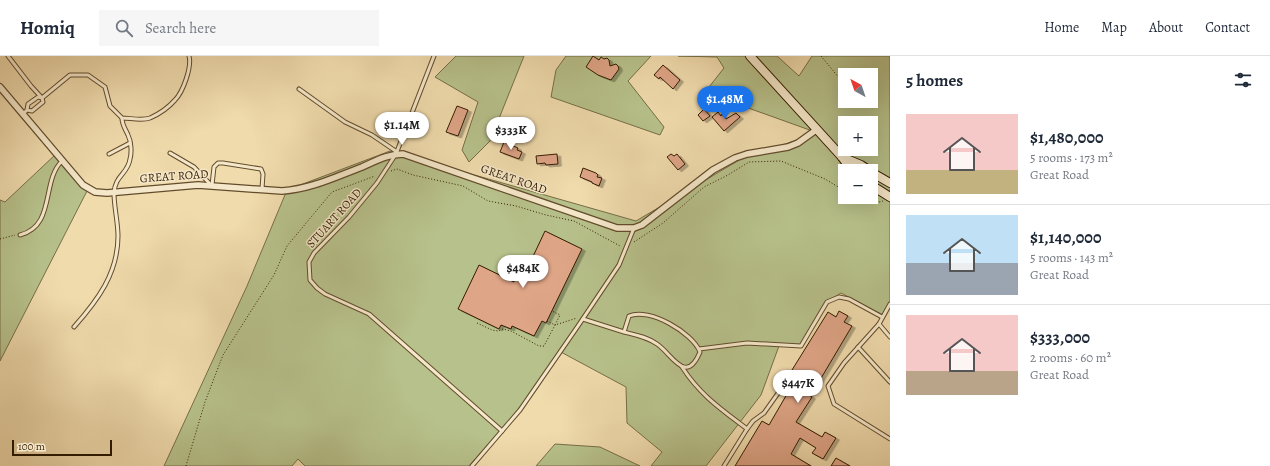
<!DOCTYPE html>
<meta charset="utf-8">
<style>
:root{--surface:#fff;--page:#f6f6f7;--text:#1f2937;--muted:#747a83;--line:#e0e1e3;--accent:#1a73e8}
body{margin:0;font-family:Alegreya,serif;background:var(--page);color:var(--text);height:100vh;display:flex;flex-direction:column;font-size:15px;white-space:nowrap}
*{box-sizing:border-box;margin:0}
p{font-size:13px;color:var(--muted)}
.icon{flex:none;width:22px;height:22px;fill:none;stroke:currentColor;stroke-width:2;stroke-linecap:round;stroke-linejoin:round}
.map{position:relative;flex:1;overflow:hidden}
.panel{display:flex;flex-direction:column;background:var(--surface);width:380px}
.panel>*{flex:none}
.needle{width:26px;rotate:320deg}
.fabs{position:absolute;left:838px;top:12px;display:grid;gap:8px}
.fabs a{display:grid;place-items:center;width:40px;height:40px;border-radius:0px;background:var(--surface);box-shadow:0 4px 16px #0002;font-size:20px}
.scale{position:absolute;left:12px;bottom:10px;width:100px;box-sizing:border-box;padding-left:4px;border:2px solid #341c01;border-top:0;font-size:11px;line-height:14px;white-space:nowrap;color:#341c01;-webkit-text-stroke:3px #f5e8ca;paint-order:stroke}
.price{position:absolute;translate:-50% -34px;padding:0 9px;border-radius:14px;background:#fff;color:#222;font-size:13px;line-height:26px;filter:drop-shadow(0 1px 2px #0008)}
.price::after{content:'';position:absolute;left:50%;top:24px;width:12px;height:9px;margin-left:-6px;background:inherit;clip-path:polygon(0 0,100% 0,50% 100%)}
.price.current{background:var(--accent);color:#fff}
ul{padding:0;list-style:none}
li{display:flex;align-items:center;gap:12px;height:100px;padding:0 16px}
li+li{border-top:1px solid var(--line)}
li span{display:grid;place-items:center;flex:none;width:112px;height:80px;border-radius:0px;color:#555}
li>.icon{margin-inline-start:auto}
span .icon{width:48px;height:48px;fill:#fffc;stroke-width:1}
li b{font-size:17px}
h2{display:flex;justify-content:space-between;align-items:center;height:48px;padding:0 16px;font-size:17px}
header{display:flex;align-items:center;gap:24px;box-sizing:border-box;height:56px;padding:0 20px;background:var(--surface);border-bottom:1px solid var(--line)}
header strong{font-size:19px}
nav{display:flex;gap:22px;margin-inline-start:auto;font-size:14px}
.search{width:280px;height:36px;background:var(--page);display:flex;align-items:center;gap:10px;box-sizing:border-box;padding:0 14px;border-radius:0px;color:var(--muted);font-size:15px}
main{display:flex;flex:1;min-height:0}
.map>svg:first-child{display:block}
.green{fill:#b7c18b;stroke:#766e46;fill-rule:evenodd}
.building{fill:#dfa587;stroke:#341c01;filter:url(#shadow)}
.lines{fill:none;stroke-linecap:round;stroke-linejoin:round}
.lane-casing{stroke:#634c2c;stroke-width:5}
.street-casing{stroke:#634c2c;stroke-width:8}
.secondary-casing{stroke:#341c01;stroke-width:10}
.path{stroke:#341c01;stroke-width:1;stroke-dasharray:1 2;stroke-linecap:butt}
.lane{stroke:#f5e8ca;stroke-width:3}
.street{stroke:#f5e8ca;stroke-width:5.5}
.secondary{stroke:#f5e8ca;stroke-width:8}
.labels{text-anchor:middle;stroke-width:3;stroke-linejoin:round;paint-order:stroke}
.street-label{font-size:12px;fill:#341c01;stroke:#f5e8ca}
</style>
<header>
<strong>Homiq</strong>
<div class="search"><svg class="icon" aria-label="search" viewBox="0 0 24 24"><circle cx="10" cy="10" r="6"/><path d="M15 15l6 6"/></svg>Search here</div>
<nav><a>Home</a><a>Map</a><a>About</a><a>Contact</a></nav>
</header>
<main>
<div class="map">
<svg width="890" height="410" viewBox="0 0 890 410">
<defs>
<filter id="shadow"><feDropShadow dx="3.5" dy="2" stdDeviation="0" flood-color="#0004"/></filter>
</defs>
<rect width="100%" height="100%" fill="#f0dbad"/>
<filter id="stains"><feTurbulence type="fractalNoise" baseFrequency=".005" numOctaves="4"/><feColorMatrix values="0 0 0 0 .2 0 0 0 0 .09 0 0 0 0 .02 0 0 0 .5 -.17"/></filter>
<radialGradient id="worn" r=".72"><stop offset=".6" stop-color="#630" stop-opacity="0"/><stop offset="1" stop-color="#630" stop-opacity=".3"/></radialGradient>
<g class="green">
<polygon points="456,0 524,0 490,85 469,106 462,94 478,46 435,21"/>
<polygon points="566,0 651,0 628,25 664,71 660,79 551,41 556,14"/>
<path d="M678,0H777L799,20L812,0H890V249L885,260L841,237L830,244L800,290H779L761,339L706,410H651L662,396L627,367L626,331L559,295L537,333L469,410H305L298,403L292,410H164L247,230L287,134L390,95L636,165L741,103L818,77L726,44L709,31L724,12L717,1ZM845,19H871V45H845ZM845,67H871V93H845ZM845,115H871V141H845Z"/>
<polygon points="56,98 87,135 0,305 0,144 5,146"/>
<polygon points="555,388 600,391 640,410 536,410"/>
</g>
<g class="building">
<polygon points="593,0 599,4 601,1 604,3 607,2 609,4 610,10 616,8 618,10 619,13 611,24 598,19 586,11"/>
<polygon points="663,9 680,24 673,33 660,21 659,23 654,19"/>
<polygon points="457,50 468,54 458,80 446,76"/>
<polygon points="704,53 710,60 703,65 698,59"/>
<polygon points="718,56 721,60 722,58 726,63 736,57 740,61 724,75 712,61"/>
<polygon points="504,86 518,92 517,94 522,96 519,103 500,96"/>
<polygon points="557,98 558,108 546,109 545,107 537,108 536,100"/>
<polygon points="671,98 674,100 677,98 685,108 678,114 667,101"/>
<polygon points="583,112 596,117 598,119 597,121 602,122 599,130 592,127 592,126 580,121"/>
<polygon points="545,175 582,193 546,267 542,265 534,280 512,270 511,273 501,269 499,273 458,253 479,209 514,226 515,223 521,226"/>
<polygon points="839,255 848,260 844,266 852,270 817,329 816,329 809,339 812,341 796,366 822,381 825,376 836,382 823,403 812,397 816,392 800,382 791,398 811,410 735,410 762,365 769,369 787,338 788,339 800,319 792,314 828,256 836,261"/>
<polygon points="836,402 850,410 831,410"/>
</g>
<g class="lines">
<g class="lane-casing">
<g id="lane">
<path d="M8,0L31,30L42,42L70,19H88L105,31L110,50L122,62C130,62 142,65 150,62C159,58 169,51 175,44C183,36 192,11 189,0"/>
<polyline points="434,0 396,98 377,127 349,161 314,197 309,206 310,224 317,232 325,238 369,258 502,375"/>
<polyline points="299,33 345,66 372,79 397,96"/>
<polyline points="23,58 27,54 28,48 38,41 42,42 43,46 32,55 27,54"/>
<polyline points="170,97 194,111 211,129"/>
<polyline points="109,98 130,87"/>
<polyline points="212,129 214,111 218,107 223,107 261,113 263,118 262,133"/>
<path d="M20,179C56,170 41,125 62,105"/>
<polyline points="890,248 879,268 844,307 828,330 834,348 890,383"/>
<path d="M583,263L624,276L629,260C649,251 693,277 700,296C686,330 672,298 657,288C647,281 636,279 624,276"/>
<polyline points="879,268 890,281"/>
<path d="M74,271C98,244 118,217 118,180C118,166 114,151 114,137C115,119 128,118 130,103C132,96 131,85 128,79C125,72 122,69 122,62"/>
<polyline points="858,291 890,326"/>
<polyline points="699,293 747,287 801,290 827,246 839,241 849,243 882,261"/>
<path d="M682,311C700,339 721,353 747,373L724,410"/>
<polyline points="747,373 753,365 764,357 791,319"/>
<polyline points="472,410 520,354 578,270 619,209 634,172"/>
</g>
</g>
<g class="street-casing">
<path id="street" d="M0,31L83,129L95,136L107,137L198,129L282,135C311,133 335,121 362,111C376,105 388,98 403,98L617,172H634L642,169L713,114L735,102L747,98L788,91L798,87L816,74"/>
</g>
<g class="secondary-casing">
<g id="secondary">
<polyline points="750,0 842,101 852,115"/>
<polyline points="842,101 861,109 870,115"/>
<polyline points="871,116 890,127"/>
<polyline points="871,129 890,141"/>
</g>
</g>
<g class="path">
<polyline points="821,0 840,23"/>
<polyline points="391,115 397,113 413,119 463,130 488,145 516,150 546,159 574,165 620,190"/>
<polyline points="862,141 879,146 883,145"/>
<polyline points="0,183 15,179"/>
<polyline points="634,186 663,167 704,131 728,119 749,106 781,105 825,123 845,135"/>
<polyline points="547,265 555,269 560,259 552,255"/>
<polyline points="477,267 492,274 498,275 503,273 511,275 539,290 544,290 555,269 577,262"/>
<polyline points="186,410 205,346 223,299 274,219 287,190 332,136 375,120"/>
</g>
<use href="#lane" class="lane"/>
<use href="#street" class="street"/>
<use href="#secondary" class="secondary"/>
</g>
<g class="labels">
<g class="street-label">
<text transform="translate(174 120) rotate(-4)" y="4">GREAT ROAD</text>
<text transform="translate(514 123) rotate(19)" y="4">GREAT ROAD</text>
<text transform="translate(334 162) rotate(-48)" y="4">STUART ROAD</text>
</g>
</g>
<rect width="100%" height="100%" filter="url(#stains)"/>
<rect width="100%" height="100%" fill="url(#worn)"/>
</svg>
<div class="fabs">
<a><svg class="needle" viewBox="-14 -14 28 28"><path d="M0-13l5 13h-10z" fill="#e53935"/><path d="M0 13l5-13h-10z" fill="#747a83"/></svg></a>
<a>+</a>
<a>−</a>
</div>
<div class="scale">100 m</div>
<b class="price current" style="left:725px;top:64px">$1.48M</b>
<b class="price" style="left:402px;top:90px">$1.14M</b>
<b class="price" style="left:511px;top:95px">$333K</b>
<b class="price" style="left:523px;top:233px">$484K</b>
<b class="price" style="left:798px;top:348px">$447K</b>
</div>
<section class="panel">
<h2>5 homes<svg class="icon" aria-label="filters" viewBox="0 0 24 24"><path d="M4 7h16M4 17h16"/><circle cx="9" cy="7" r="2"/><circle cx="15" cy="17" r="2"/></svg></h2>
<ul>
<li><span style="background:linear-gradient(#f6c9c9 70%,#c2b280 0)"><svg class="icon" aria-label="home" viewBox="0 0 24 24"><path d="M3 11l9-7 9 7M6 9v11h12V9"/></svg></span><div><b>$1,480,000</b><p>5 rooms · 173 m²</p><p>Great Road</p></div></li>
<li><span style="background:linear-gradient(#bfe0f5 60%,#9aa5b1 0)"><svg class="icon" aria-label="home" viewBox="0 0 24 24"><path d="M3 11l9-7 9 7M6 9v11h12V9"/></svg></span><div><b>$1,140,000</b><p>5 rooms · 143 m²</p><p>Great Road</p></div></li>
<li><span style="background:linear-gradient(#f6c9c9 70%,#b9a48a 0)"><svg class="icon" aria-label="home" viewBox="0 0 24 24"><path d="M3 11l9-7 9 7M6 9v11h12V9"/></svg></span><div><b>$333,000</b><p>2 rooms · 60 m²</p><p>Great Road</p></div></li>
</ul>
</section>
</main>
